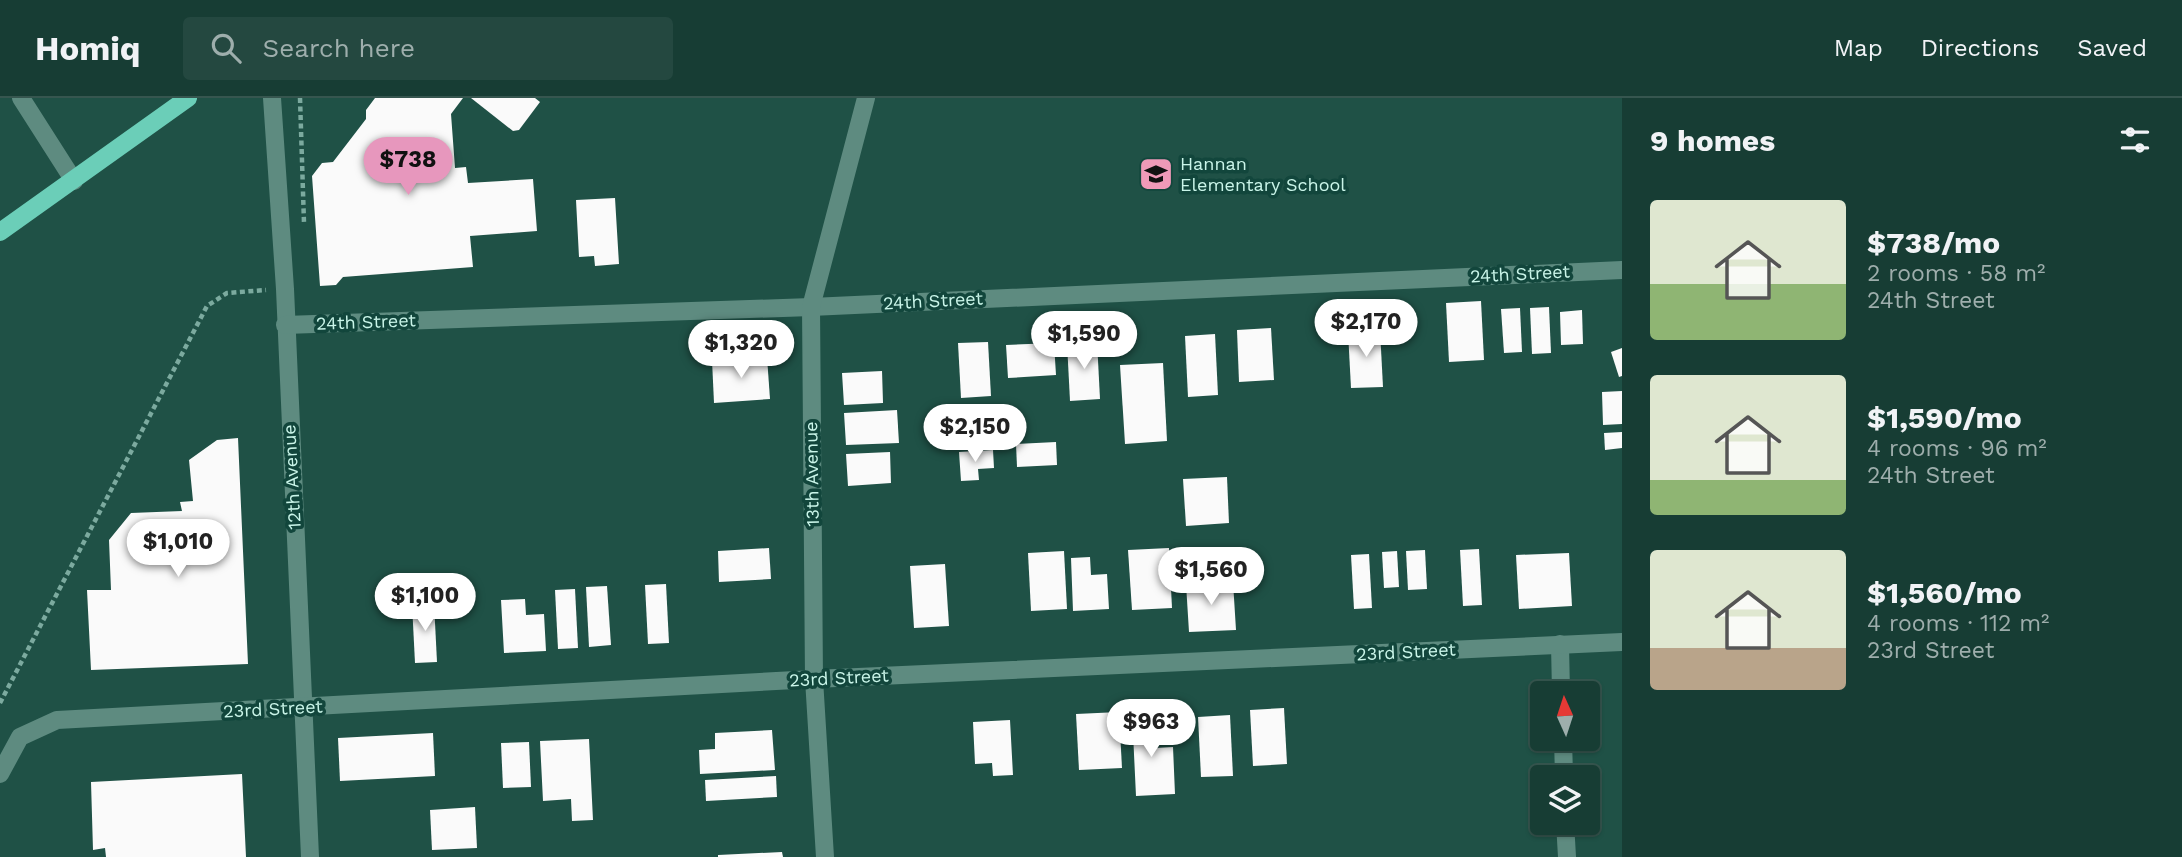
<!DOCTYPE html>
<meta charset="utf-8">
<style>
:root{--surface:#173d34;--page:#244840;--text:#f1f3f6;--muted:#9eaeac;--line:#36564f;--accent:#e797bd}
body{margin:0;font-family:"Work Sans",sans-serif;background:var(--page);color:var(--text);height:100vh;display:flex;flex-direction:column;font-size:26px;white-space:nowrap}
*{box-sizing:border-box;margin:0}
p{font-size:23px;color:var(--muted)}
.icon{flex:none;width:38px;height:38px;fill:none;stroke:currentColor;stroke-width:2;stroke-linecap:round;stroke-linejoin:round}
.map{position:relative;flex:1;overflow:hidden}
.sheet{display:flex;flex-direction:column;background:var(--surface);width:560px}
.sheet>*{flex:none}
.needle{width:46px;rotate:357deg}
.buttons{position:absolute;left:1530px;top:583px;display:grid;gap:14px}
.buttons a{display:grid;place-items:center;width:70px;height:70px;border-radius:7px;background:var(--surface);box-shadow:0 2px 5px #0004,0 0 0 2px var(--line);font-size:35px}
.price{position:absolute;translate:-50% -60px;padding:0 16px;border-radius:24px;background:#fff;color:#222;font-size:23px;line-height:46px;filter:drop-shadow(0 2px 4px #0008)}
.price::after{content:'';position:absolute;left:50%;top:42px;width:21px;height:16px;margin-left:-10px;background:inherit;clip-path:polygon(0 0,100% 0,50% 100%)}
.price.current{background:var(--accent);color:#111}
ul{padding:0;list-style:none}
li{display:flex;align-items:center;gap:21px;height:175px;padding:0 28px}
li span{display:grid;place-items:center;flex:none;width:196px;height:140px;border-radius:7px;color:#555}
li>.icon{margin-inline-start:auto}
span .icon{width:84px;height:84px;fill:#fffc;stroke-width:1}
li b{font-size:30px}
h2{display:flex;justify-content:space-between;align-items:center;height:84px;padding:0 28px;font-size:30px}
header{display:flex;align-items:center;gap:42px;box-sizing:border-box;height:98px;padding:0 35px;background:var(--surface);border-bottom:2px solid var(--line)}
header strong{font-size:33px}
nav{display:flex;gap:38px;margin-inline-start:auto;font-size:24px}
.search{width:490px;height:63px;background:var(--page);display:flex;align-items:center;gap:18px;box-sizing:border-box;padding:0 24px;border-radius:7px;color:var(--muted);font-size:26px}
main{display:flex;flex:1;min-height:0}
.map>svg:first-child{display:block}
.building{fill:#fafafa}
.lines{fill:none;stroke-linecap:round;stroke-linejoin:round}
.path{stroke:#7caa9f;stroke-width:4.5;stroke-dasharray:5 3.5;stroke-linecap:butt}
.minor{stroke:#5e8b80;stroke-width:18}
.major{stroke:#6bceb8;stroke-width:18}
.labels{text-anchor:middle;stroke-width:7;stroke-linejoin:round;paint-order:stroke}
.poi-label{font-size:18px;fill:#caf5e9;stroke:#12463c;text-anchor:start}
.street-label{font-size:18px;fill:#caf5e9;stroke:#12463c}
</style>
<header>
<strong>Homiq</strong>
<div class="search"><svg class="icon" aria-label="search" viewBox="0 0 24 24"><circle cx="10" cy="10" r="6"/><path d="M15 15l6 6"/></svg>Search here</div>
<nav><a>Map</a><a>Directions</a><a>Saved</a></nav>
</header>
<main>
<div class="map">
<svg width="1622" height="759" viewBox="0 0 1622 759">
<rect width="100%" height="100%" fill="#1f5146"/>
<g class="building">
<polygon points="375,0 463,0 451,16 455,70 466,69 468,85 533,81 537,133 470,138 473,169 343,179 336,187 320,188 312,78 322,65 333,64 366,21 366,12"/>
<polygon points="471,0 535,0 540,4 519,32 513,33"/>
<polygon points="615,100 619,166 595,168 594,158 579,159 576,102"/>
<polygon points="1481,203 1484,262 1449,264 1446,205"/>
<polygon points="1549,209 1551,255 1532,256 1530,210"/>
<polygon points="1520,210 1522,254 1504,255 1501,211"/>
<polygon points="1582,212 1583,246 1561,247 1560,214"/>
<polygon points="1271,230 1274,282 1239,284 1237,232"/>
<polygon points="1380,232 1383,289 1351,290 1348,234"/>
<polygon points="1215,236 1218,297 1188,299 1185,238"/>
<polygon points="1097,243 1100,301 1070,303 1067,245"/>
<polygon points="988,244 991,298 961,300 958,245"/>
<polygon points="1054,245 1056,277 1008,280 1006,247"/>
<polygon points="1622,250 1622,278 1619,279 1611,254"/>
<polygon points="767,259 770,301 714,305 712,262"/>
<polygon points="1163,265 1167,343 1125,346 1120,267"/>
<polygon points="882,273 883,305 844,307 842,275"/>
<polygon points="1622,293 1622,326 1603,327 1602,294"/>
<polygon points="897,312 899,345 846,347 844,315"/>
<polygon points="991,318 992,336 975,337 975,347 956,348 954,320"/>
<polygon points="1622,334 1622,350 1605,352 1604,335"/>
<polygon points="238,340 248,566 91,572 87,492 111,492 109,442 131,415 182,413 180,404 193,403 189,362 217,342"/>
<polygon points="1056,344 1057,367 1017,369 1016,346"/>
<polygon points="993,352 994,370 978,371 979,382 961,383 959,354"/>
<polygon points="890,354 891,385 848,388 846,356"/>
<polygon points="1227,379 1229,425 1186,428 1183,381"/>
<polygon points="769,450 771,481 719,484 718,453"/>
<polygon points="1169,450 1172,510 1132,512 1128,452"/>
<polygon points="1479,451 1482,507 1463,508 1460,452"/>
<polygon points="1425,452 1427,491 1408,492 1406,453"/>
<polygon points="1064,453 1067,511 1031,513 1028,455"/>
<polygon points="1397,453 1399,489 1384,490 1382,454"/>
<polygon points="1569,455 1572,508 1519,511 1516,457"/>
<polygon points="1369,456 1372,510 1354,511 1351,457"/>
<polygon points="1090,459 1091,477 1107,476 1109,511 1073,513 1071,460"/>
<polygon points="945,466 949,528 914,530 910,468"/>
<polygon points="1233,484 1236,532 1189,534 1186,486"/>
<polygon points="666,486 669,545 648,546 645,487"/>
<polygon points="607,488 611,547 589,549 586,489"/>
<polygon points="575,491 578,550 558,551 555,492"/>
<polygon points="525,501 526,517 544,516 546,553 504,555 501,502"/>
<polygon points="434,505 437,564 415,565 412,506"/>
<polygon points="1284,610 1287,666 1253,668 1250,612"/>
<polygon points="1153,613 1155,650 1173,649 1175,696 1136,698 1132,614"/>
<polygon points="1119,614 1122,670 1079,672 1076,616"/>
<polygon points="1230,617 1233,678 1201,679 1198,619"/>
<polygon points="1010,622 1013,677 993,678 992,665 975,666 973,624"/>
<polygon points="772,632 775,672 700,676 699,652 715,651 715,635"/>
<polygon points="433,635 435,678 340,683 338,640"/>
<polygon points="589,641 593,722 572,723 571,701 543,703 540,643"/>
<polygon points="529,644 531,689 503,690 501,645"/>
<polygon points="242,676 246,759 106,759 105,750 93,752 91,684"/>
<polygon points="776,678 777,699 706,703 705,682"/>
<polygon points="475,709 477,750 432,752 430,712"/>
<polygon points="782,754 783,759 718,759 718,757"/>
</g>
<g class="lines">
<g class="path">
<polyline points="300,0 304,125"/>
<polyline points="0,605 207,208 227,195 266,192"/>
</g>
<g class="minor">
<polyline points="21,0 74,83"/>
<polyline points="272,0 285,191 310,759"/>
<polyline points="285,227 811,209 1622,172"/>
<polyline points="1560,546 1561,595"/>
<polyline points="1563,640 1564,679"/>
<polyline points="0,676 20,639 57,622 814,581 1622,544"/>
<polyline points="1565,724 1567,759"/>
<polyline points="825,759 814,581 811,209 866,0"/>
</g>
<polyline class="major" points="0,134 188,0"/>
</g>
<defs>
<g id="school-square" transform="scale(1.75)"><rect x="-9" y="-9" width="18" height="18" rx="4" fill="#ef9ab8" stroke="#12463c"/><path d="M0-5L7-2L0 1L-7-2ZM-4 1L0 2.5L4 1V4Q0 6-4 4Z" fill="#111"/></g>
</defs>
<g fill-rule="evenodd">
<use href="#school-square" x="1156" y="76"/>
</g>
<g class="labels">
<g class="poi-label">
<text x="1180" y="72">Hannan<tspan x="1180" dy="21">Elementary School</tspan></text>
</g>
<g class="street-label">
<text transform="translate(1520 176) rotate(-3)" y="6">24th Street</text>
<text transform="translate(933 203) rotate(-3)" y="6">24th Street</text>
<text transform="translate(366 224) rotate(-2)" y="6">24th Street</text>
<text transform="translate(812 376) rotate(-91)" y="6">13th Avenue</text>
<text transform="translate(292 379) rotate(-93)" y="6">12th Avenue</text>
<text transform="translate(1406 554) rotate(-3)" y="6">23rd Street</text>
<text transform="translate(839 580) rotate(-3)" y="6">23rd Street</text>
<text transform="translate(273 611) rotate(-3)" y="6">23rd Street</text>
</g>
</g>
</svg>
<div class="buttons">
<a><svg class="needle" viewBox="-14 -14 28 28"><path d="M0-13l5 13h-10z" fill="#e53935"/><path d="M0 13l5-13h-10z" fill="#9eaeac"/></svg></a>
<a><svg class="icon" aria-label="layers" viewBox="0 0 24 24"><path d="M12 4l9 5-9 5-9-5zM3 14l9 5 9-5"/></svg></a>
</div>
<b class="price current" style="left:408px;top:99px">$738</b>
<b class="price" style="left:1366px;top:261px">$2,170</b>
<b class="price" style="left:1084px;top:273px">$1,590</b>
<b class="price" style="left:741px;top:282px">$1,320</b>
<b class="price" style="left:975px;top:366px">$2,150</b>
<b class="price" style="left:178px;top:481px">$1,010</b>
<b class="price" style="left:1211px;top:509px">$1,560</b>
<b class="price" style="left:425px;top:535px">$1,100</b>
<b class="price" style="left:1151px;top:661px">$963</b>
</div>
<section class="sheet">
<h2>9 homes<svg class="icon" aria-label="filters" viewBox="0 0 24 24"><path d="M4 7h16M4 17h16"/><circle cx="9" cy="7" r="2"/><circle cx="15" cy="17" r="2"/></svg></h2>
<ul>
<li><span style="background:linear-gradient(#dfe7d0 60%,#8fb573 0)"><svg class="icon" aria-label="home" viewBox="0 0 24 24"><path d="M3 11l9-7 9 7M6 9v11h12V9"/></svg></span><div><b>$738/mo</b><p>2 rooms · 58 m²</p><p>24th Street</p></div></li>
<li><span style="background:linear-gradient(#dfe7d0 75%,#8fb573 0)"><svg class="icon" aria-label="home" viewBox="0 0 24 24"><path d="M3 11l9-7 9 7M6 9v11h12V9"/></svg></span><div><b>$1,590/mo</b><p>4 rooms · 96 m²</p><p>24th Street</p></div></li>
<li><span style="background:linear-gradient(#dfe7d0 70%,#b9a48a 0)"><svg class="icon" aria-label="home" viewBox="0 0 24 24"><path d="M3 11l9-7 9 7M6 9v11h12V9"/></svg></span><div><b>$1,560/mo</b><p>4 rooms · 112 m²</p><p>23rd Street</p></div></li>
</ul>
</section>
</main>
